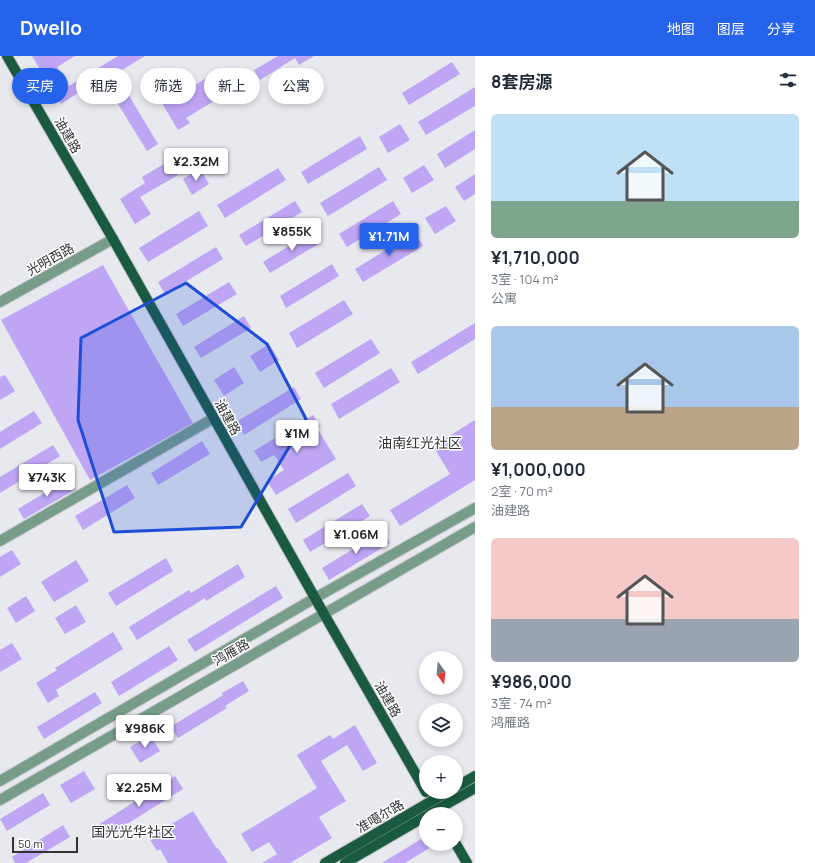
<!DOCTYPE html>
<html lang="zh">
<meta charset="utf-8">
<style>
:root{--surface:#fff;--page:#f2f2f3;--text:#1f2937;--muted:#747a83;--accent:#2563eb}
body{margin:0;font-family:Manrope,"Noto Sans SC",sans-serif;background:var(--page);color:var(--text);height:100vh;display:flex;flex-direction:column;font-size:15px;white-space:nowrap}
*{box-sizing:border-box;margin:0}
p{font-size:13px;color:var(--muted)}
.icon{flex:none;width:22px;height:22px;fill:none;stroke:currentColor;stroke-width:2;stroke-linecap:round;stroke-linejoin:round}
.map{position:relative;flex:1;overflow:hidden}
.side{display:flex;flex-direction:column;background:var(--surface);width:340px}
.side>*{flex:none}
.banner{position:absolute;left:12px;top:12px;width:380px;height:36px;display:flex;gap:8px}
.needle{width:26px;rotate:165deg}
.tools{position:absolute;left:419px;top:595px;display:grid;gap:8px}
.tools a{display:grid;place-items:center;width:44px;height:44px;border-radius:50%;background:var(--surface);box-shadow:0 2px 6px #0003;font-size:20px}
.scale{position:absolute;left:12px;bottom:10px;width:66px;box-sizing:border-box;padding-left:4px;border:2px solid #323335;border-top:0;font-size:11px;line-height:14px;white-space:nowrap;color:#323335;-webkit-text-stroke:3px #fff;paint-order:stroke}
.price{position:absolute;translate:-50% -34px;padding:0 9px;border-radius:4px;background:#fff;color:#222;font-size:13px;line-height:26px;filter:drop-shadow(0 1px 2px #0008)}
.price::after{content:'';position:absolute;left:50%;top:24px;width:12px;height:9px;margin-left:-6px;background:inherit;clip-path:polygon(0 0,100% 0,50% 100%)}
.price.on{background:var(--accent);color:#fff}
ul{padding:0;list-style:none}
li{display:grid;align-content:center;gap:8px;height:212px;padding:0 16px}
li span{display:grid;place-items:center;height:124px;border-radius:6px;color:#555}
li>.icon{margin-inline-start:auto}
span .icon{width:72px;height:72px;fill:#fffc;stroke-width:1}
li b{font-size:17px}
h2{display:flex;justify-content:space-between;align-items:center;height:48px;padding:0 16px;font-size:17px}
.tag{padding:0 14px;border-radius:18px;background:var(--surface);box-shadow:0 2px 6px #0003;font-size:14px;line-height:36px}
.tag.on{background:var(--accent);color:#fff}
header{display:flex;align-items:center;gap:24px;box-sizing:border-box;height:56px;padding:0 20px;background:var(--accent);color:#fff}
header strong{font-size:19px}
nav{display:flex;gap:22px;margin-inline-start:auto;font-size:14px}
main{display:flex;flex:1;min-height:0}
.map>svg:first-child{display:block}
.building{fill:#bfa6f5}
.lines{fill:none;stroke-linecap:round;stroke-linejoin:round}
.minor-casing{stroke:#c3c5ca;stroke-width:12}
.major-casing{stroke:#c3c5ca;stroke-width:12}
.minor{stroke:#779d8a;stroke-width:10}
.major{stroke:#1a5a41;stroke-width:10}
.marked{fill:#1d4ed8;fill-opacity:0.2;stroke:#1d4ed8;stroke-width:3;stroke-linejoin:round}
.labels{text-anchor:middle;stroke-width:3;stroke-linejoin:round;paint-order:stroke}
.street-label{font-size:13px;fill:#323335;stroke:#fff}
.neighbourhood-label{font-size:14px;fill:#323335;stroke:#fff}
</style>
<header>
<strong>Dwello</strong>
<nav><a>地图</a><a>图层</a><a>分享</a></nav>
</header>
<main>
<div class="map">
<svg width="475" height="807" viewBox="0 0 475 807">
<rect width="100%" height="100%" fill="#e7e9ef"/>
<g class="building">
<polygon points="32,0 75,0 57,11 69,30 118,0 145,0 86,36 84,33 61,48"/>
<polygon points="278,0 314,0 299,9 295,2 260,24 254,14"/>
<polygon points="452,6 460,18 409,49 402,37"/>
<polygon points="216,16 229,36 186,62 190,67 178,74 148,24 159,17 174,42"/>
<polygon points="475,31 475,50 426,79 418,66"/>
<polygon points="125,33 158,88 147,95 113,40"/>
<polygon points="400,68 410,84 388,97 379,81"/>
<polygon points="475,74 475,93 445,112 437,98"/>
<polygon points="360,80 367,93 308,128 301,116"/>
<polygon points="169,105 178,119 140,141 151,158 135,168 120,143 145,127 142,121"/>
<polygon points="424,109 434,124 412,137 403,122"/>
<polygon points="379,111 387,124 328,160 320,147"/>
<polygon points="278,112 286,124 225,162 217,149"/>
<polygon points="200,113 209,128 192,139 183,123"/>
<polygon points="475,118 475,138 464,145 455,131"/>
<polygon points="295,145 302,156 246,190 239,179"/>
<polygon points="393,145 401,158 347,191 339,178"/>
<polygon points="446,150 456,165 435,178 425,162"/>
<polygon points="199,155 208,170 148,206 139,192"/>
<polygon points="313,175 320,187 270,217 263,206"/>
<polygon points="415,176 423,190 363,226 355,213"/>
<polygon points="216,191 223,203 165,238 158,226"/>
<polygon points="332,208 339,220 286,252 280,240"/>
<polygon points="103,209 193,367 90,424 1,264"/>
<polygon points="229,226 237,238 183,270 176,258"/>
<polygon points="344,244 353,258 297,292 289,277"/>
<polygon points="244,260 251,272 201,302 194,291"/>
<polygon points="475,267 475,283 418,318 411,306"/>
<polygon points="371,283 380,297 324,332 315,317"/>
<polygon points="269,288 279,304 260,316 250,300"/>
<polygon points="234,311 244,327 224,340 214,324"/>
<polygon points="391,312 400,326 339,363 331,348"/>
<polygon points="5,319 15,335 0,344 0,321"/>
<polygon points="294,331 301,343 244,379 236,366"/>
<polygon points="34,355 42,367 0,393 0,376"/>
<polygon points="313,359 320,370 317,372 336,403 276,439 267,425 284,414 274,399 261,406 254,395"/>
<polygon points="475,364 475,424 400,470 390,454 450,418 433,390"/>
<polygon points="202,385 210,398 158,429 151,417"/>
<polygon points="53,389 60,400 0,437 0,421"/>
<polygon points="348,417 356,430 296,467 288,453"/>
<polygon points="69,422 76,433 24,463 18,453"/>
<polygon points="127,429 135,442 83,474 75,460"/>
<polygon points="362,448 370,460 310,496 303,484"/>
<polygon points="382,475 390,487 329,524 322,512"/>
<polygon points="12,494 21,508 0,521 0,501"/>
<polygon points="166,502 173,515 116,550 108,537"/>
<polygon points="76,504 89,525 54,546 41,526"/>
<polygon points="238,508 245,521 206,545 205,542 137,584 129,571 189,534 191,537"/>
<polygon points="276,530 283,542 195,596 187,584"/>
<polygon points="26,540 35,555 16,567 7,552"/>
<polygon points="76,549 86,566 65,578 55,562"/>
<polygon points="113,576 123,593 56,634 59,640 48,647 36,627 57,614 55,612"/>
<polygon points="12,587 22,603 0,616 0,594"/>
<polygon points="169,590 178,604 119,640 111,626"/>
<polygon points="243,625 249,635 225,650 227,652 178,682 170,671 223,639 222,637"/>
<polygon points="95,636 102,647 44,683 37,671"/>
<polygon points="355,669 377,707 363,715 347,689 321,705 346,745 319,761 332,782 290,807 262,807 277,798 269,786 252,796 241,778 317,732 297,699 330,679 333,683"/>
<polygon points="150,679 160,695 140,707 130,691"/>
<polygon points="84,715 95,733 71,747 60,729"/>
<polygon points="175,720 183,733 103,783 95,771"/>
<polygon points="43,737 50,749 7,775 0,763"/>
<polygon points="193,755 217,793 218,792 228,807 168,807 160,793 157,795 149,782"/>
<polygon points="63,769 70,781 26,807 15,807 12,801"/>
<polygon points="426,780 426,788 436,788 405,807 382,807"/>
</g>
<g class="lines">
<g class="minor-casing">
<g id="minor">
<polyline points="0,246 113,183"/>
<polyline points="0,485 214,362"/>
<polyline points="0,725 315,542 475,452"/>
<polyline points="0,744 475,471"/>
</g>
</g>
<g class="major-casing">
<g id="major">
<polyline points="7,0 113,183 324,558 426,736"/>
<polyline points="456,731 475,720"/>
<polyline points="429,758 475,732"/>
<polyline points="456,788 467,807"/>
<polyline points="325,807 447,736"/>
<polyline points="345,807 426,760"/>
</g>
</g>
<use href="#minor" class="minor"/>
<use href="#major" class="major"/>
</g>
<path class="marked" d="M186,227L267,288L306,363L241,471L114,476L78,364L81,282Z"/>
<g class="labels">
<g class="street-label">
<text transform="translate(68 79) rotate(60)" y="5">油建路</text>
<text transform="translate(50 203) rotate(-29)" y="5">光明西路</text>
<text transform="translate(228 361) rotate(61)" y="5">油建路</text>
<text transform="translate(231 596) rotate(-30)" y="5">鸿雁路</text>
<text transform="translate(388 643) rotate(60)" y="5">油建路</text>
<text transform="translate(380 760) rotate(-30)" y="5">准噶尔路</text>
</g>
<g class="neighbourhood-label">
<text x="420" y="392">油南红光社区</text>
<text x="133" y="781">国光光华社区</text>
</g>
</g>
</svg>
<div class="tools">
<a><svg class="needle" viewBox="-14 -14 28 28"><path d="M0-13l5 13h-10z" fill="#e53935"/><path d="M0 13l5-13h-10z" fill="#747a83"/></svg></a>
<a><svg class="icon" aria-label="layers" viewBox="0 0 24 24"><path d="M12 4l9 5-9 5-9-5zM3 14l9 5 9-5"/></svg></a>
<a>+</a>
<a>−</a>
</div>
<div class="scale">50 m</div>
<b class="price" style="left:196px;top:126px">¥2.32M</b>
<b class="price" style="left:292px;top:196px">¥855K</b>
<b class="price on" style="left:389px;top:201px">¥1.71M</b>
<b class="price" style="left:297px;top:398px">¥1M</b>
<b class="price" style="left:47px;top:442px">¥743K</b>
<b class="price" style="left:356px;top:499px">¥1.06M</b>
<b class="price" style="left:145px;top:693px">¥986K</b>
<b class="price" style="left:139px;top:752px">¥2.25M</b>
<div class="banner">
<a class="tag on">买房</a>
<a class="tag">租房</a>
<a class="tag">筛选</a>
<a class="tag">新上</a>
<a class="tag">公寓</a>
</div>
</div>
<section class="side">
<h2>8套房源<svg class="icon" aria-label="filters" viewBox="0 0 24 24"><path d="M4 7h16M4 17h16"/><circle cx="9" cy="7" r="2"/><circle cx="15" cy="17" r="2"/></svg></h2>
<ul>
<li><span style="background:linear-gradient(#bfe0f5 70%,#7fa58c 0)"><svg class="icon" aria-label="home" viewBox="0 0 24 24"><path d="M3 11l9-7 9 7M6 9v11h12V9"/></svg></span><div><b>¥1,710,000</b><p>3室 · 104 m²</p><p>公寓</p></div></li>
<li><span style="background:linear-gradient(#a9c7e8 65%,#b9a48a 0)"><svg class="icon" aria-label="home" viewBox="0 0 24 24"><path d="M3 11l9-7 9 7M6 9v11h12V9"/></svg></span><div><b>¥1,000,000</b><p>2室 · 70 m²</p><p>油建路</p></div></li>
<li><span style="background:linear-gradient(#f6c9c9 65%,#9aa5b1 0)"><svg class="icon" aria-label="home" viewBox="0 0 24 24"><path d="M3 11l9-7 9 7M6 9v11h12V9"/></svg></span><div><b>¥986,000</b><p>3室 · 74 m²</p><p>鸿雁路</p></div></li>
</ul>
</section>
</main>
